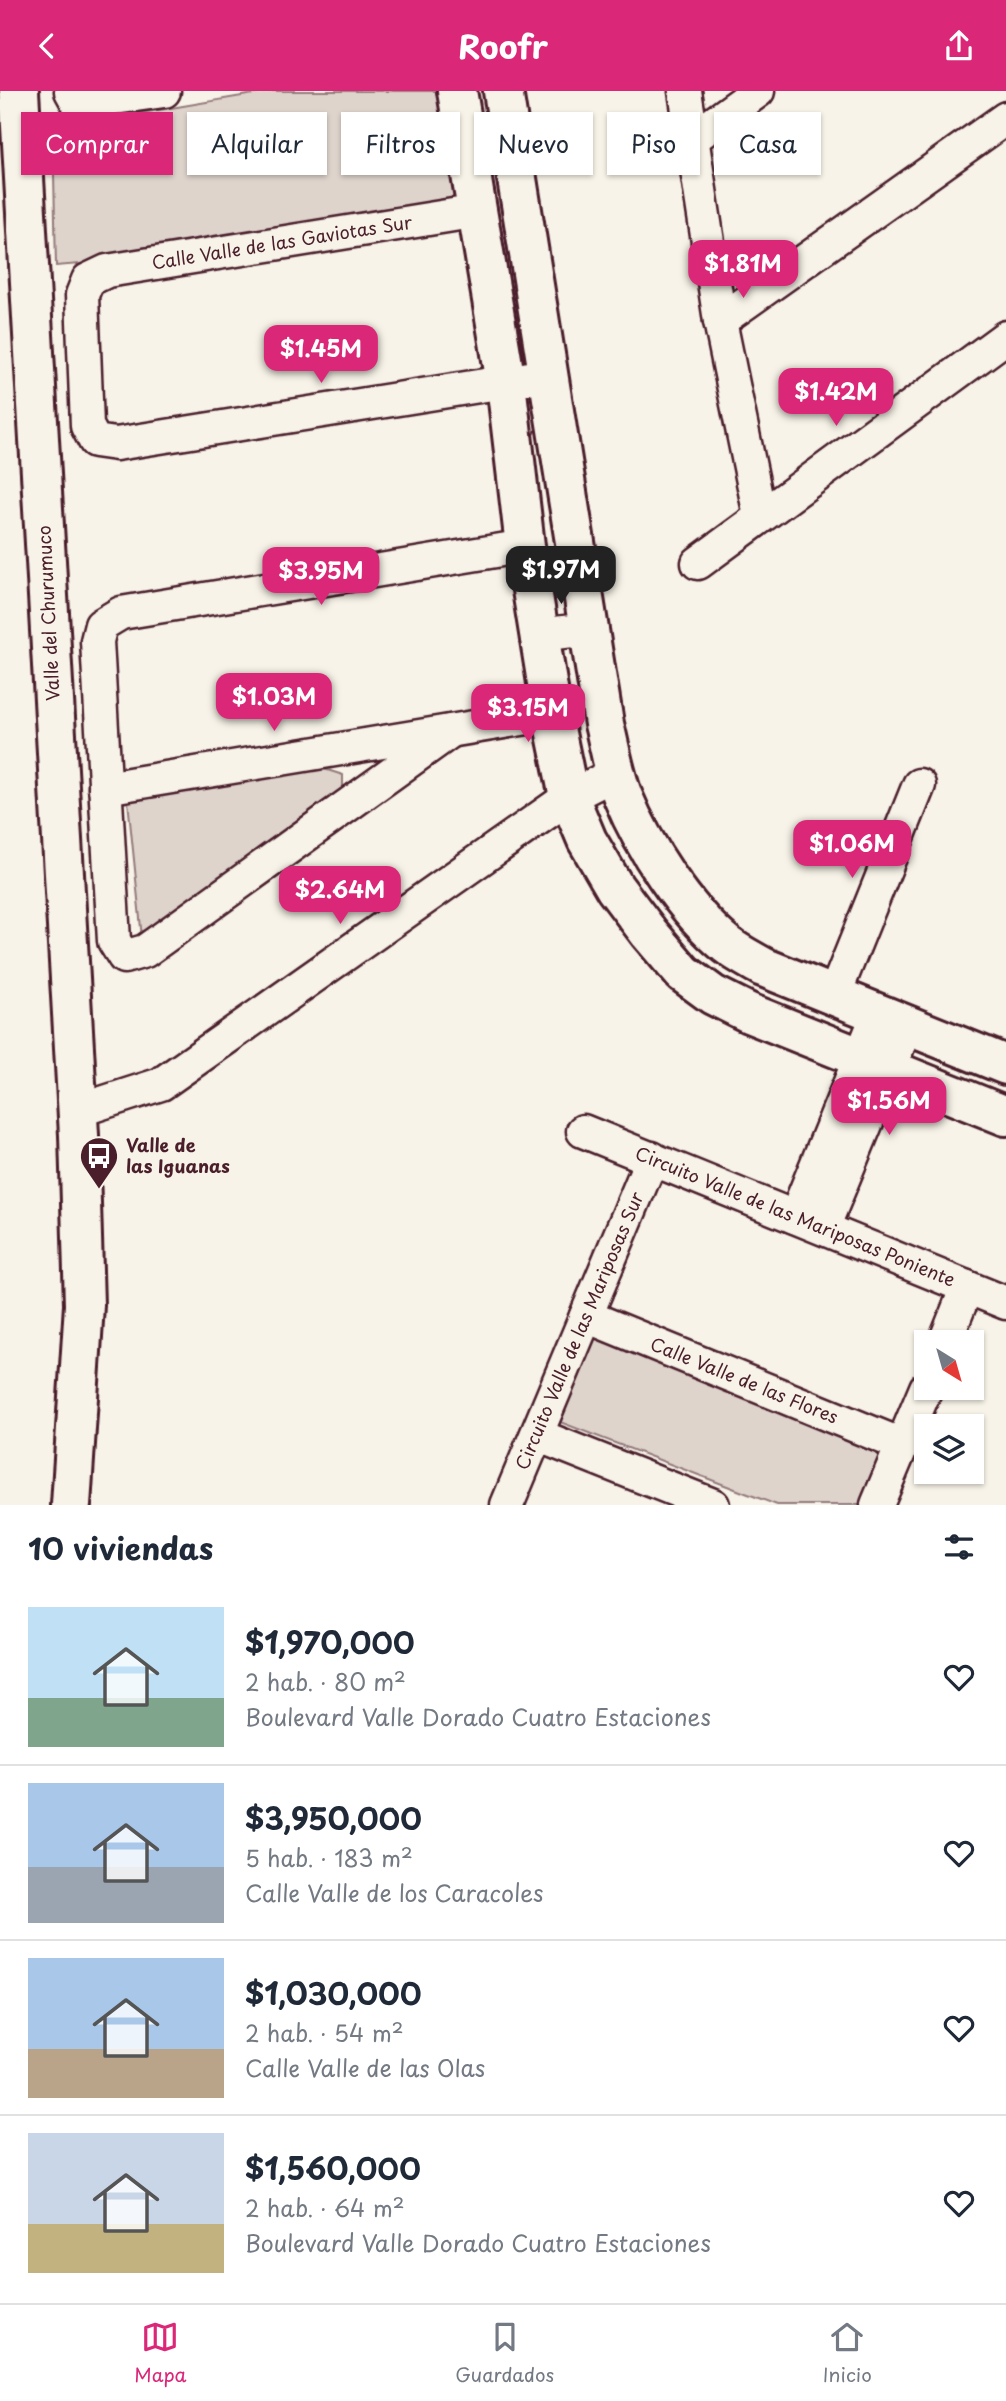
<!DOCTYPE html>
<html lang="es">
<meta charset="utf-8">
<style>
:root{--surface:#fff;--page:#f6f6f7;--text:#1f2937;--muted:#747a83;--line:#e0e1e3;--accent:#db2777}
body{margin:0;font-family:"Playpen Sans",sans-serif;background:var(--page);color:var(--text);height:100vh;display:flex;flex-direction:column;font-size:26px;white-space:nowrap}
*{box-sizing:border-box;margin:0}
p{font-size:23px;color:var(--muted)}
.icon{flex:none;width:38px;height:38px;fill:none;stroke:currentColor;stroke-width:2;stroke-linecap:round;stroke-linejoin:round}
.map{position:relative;height:1414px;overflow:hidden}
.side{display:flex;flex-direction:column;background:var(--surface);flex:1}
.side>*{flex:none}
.banner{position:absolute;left:21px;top:21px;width:964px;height:63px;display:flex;gap:14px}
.needle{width:46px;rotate:143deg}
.tools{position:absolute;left:914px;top:1239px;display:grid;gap:14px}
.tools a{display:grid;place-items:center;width:70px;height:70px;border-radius:0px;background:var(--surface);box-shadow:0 2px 5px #0004;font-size:35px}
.price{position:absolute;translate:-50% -60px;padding:0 16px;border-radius:14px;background:var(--accent);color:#fff;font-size:23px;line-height:46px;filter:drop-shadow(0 2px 4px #0008)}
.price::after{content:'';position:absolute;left:50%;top:42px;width:21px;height:16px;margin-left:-10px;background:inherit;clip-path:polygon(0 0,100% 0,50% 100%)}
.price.active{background:#222;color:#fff}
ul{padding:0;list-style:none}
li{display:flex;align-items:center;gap:21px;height:175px;padding:0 28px}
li+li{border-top:2px solid var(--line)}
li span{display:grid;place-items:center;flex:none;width:196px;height:140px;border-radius:0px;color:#555}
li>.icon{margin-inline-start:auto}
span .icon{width:84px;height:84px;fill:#fffc;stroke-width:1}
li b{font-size:30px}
h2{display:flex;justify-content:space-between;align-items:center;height:84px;padding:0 28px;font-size:30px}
.pill{padding:0 24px;border-radius:0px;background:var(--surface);box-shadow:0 2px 5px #0004;font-size:24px;line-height:63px}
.pill.active{background:var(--accent);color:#fff}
header{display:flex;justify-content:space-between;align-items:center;height:91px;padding:0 28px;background:var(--accent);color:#fff;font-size:32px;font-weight:700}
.tabs{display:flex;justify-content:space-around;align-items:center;height:98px;border-top:2px solid var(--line);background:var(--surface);font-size:19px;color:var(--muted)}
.tabs a{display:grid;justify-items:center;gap:4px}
.tabs .active{color:var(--accent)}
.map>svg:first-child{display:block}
.green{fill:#ded4cc;stroke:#947a7c;stroke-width:2}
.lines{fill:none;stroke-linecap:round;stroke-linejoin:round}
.street-casing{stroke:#4a1f2b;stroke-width:37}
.secondary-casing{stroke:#4a1f2b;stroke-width:44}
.street{stroke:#f7f3e8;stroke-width:32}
.secondary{stroke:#f7f3e8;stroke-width:38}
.labels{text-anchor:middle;stroke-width:6;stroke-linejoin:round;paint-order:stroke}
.street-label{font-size:18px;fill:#4a1f2b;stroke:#f7f3e8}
.poi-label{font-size:18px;font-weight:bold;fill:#4a1f2b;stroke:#f7f3e8;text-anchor:start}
</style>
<header><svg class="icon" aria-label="back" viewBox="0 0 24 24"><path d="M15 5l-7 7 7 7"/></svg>Roofr<svg class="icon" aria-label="share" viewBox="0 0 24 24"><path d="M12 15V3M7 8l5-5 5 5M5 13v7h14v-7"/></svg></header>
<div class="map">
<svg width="1006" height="1414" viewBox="0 0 1006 1414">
<rect width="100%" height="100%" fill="#f7f3e8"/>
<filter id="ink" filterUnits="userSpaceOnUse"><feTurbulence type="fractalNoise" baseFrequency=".0143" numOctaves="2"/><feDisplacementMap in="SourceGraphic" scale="14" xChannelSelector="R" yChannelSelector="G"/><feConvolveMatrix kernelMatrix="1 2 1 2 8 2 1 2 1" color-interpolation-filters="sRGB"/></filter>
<g filter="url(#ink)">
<g class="green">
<polygon points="271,0 445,0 463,109 93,172 56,175 53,37"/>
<polygon points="321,677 343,684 343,708 142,847 128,710"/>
<polygon points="596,1243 882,1356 860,1414 777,1414 560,1331"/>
</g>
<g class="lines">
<g class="street-casing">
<g id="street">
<polyline points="71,0 76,9 93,10 164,0"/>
<polyline points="685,0 720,230 760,425"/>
<polyline points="692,48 758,0"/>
<polyline points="478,120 107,180 88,189 82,204 87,335 95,350 116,353 548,284"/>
<polyline points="720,230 1006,27"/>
<polyline points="698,472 1006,246"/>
<polyline points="539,544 589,538"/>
<polyline points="451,640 145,860 124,866 114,850 97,550 101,534 121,522 525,455"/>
<polyline points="105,697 552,623"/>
<polyline points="834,905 919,694"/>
<polyline points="77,1020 161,993 569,706 616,682"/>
<polyline points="583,1040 1006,1212"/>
<polyline points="795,1126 878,923"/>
<polyline points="823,1137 907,934"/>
<polyline points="586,1225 902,1354"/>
<polyline points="945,1251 967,1196"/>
<polyline points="537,1344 713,1414"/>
<polyline points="507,1414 652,1067"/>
<polyline points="877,1414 926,1297"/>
</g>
</g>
<g class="secondary-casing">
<g id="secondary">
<polyline points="19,0 79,1044 84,1214 71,1414"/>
<polyline points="457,0 506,292 525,455 552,623 569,706 587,749 615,797 649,842 683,882 713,904 749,922 1006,1025"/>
<path d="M503,0L604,633C610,657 614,683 623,706C643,755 685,820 727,854C737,862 751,869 763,876L1006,974"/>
</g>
</g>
<use href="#street" class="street"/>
<use href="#secondary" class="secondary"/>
</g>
</g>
<defs>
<g id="bus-pin" transform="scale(2.0125)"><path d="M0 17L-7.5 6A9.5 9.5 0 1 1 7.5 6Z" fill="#4a1f2b" stroke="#f7f3e8"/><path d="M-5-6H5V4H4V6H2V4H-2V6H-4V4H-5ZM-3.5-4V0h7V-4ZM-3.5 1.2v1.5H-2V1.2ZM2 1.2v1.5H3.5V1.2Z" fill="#fff"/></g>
</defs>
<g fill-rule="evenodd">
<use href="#bus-pin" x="99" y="1065"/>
</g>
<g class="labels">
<g class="street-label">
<text transform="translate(282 152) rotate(-9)" y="6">Calle Valle de las Gaviotas Sur</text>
<text transform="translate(49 522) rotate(-93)" y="6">Valle del Churumuco</text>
<text transform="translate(795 1126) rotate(22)" y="6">Circuito Valle de las Mariposas Poniente</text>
<text transform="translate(580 1240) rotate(-67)" y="6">Circuito Valle de las Mariposas Sur</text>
<text transform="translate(744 1290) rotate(22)" y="6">Calle Valle de las Flores</text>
</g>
<g class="poi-label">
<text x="126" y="1061">Valle de<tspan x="126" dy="21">las Iguanas</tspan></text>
</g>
</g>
</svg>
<div class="tools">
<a><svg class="needle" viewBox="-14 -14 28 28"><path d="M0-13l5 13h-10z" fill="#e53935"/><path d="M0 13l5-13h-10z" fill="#747a83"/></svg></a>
<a><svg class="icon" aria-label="layers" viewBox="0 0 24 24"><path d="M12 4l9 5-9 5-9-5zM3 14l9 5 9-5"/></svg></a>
</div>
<b class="price" style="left:743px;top:209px">$1.81M</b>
<b class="price" style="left:321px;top:294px">$1.45M</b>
<b class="price" style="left:836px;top:337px">$1.42M</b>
<b class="price active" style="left:561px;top:515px">$1.97M</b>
<b class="price" style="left:321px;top:516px">$3.95M</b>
<b class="price" style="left:274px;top:642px">$1.03M</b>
<b class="price" style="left:528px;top:653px">$3.15M</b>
<b class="price" style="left:852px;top:789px">$1.06M</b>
<b class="price" style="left:340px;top:835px">$2.64M</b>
<b class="price" style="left:889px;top:1046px">$1.56M</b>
<div class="banner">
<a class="pill active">Comprar</a>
<a class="pill">Alquilar</a>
<a class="pill">Filtros</a>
<a class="pill">Nuevo</a>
<a class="pill">Piso</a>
<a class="pill">Casa</a>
</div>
</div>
<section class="side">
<h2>10 viviendas<svg class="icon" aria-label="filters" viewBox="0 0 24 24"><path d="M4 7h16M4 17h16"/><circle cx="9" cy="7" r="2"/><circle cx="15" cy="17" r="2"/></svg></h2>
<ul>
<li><span style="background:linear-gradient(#bfe0f5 65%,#7fa58c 0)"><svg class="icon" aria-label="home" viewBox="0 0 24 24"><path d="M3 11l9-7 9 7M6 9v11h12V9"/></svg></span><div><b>$1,970,000</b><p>2 hab. · 80 m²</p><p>Boulevard Valle Dorado Cuatro Estaciones</p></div><svg class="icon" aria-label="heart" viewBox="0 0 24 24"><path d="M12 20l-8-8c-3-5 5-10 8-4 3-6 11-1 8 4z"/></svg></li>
<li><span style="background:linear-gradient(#a9c7e8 60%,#9aa5b1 0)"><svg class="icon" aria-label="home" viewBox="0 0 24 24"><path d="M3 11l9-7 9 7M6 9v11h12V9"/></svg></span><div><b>$3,950,000</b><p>5 hab. · 183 m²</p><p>Calle Valle de los Caracoles</p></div><svg class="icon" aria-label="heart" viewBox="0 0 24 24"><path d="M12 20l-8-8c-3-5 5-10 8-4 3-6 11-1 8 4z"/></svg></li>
<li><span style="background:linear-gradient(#a9c7e8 65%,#b9a48a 0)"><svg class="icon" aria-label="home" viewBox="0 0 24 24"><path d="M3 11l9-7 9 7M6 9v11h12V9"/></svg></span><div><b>$1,030,000</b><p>2 hab. · 54 m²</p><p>Calle Valle de las Olas</p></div><svg class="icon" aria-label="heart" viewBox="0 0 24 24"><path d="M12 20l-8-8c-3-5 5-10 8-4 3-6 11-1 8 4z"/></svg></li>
<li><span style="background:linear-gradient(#c9d6e8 65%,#c2b280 0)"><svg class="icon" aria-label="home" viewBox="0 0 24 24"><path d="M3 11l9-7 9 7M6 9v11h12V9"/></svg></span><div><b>$1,560,000</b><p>2 hab. · 64 m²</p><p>Boulevard Valle Dorado Cuatro Estaciones</p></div><svg class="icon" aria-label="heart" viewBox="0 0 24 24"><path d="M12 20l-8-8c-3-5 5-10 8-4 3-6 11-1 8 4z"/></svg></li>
</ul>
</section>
<nav class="tabs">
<a class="active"><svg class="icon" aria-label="map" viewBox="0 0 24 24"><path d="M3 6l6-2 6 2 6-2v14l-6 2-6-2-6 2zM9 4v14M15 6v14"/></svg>Mapa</a>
<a><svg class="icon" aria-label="saved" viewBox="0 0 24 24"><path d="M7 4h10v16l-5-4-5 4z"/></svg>Guardados</a>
<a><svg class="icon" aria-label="home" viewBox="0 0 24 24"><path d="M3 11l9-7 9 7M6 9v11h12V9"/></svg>Inicio</a>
</nav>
